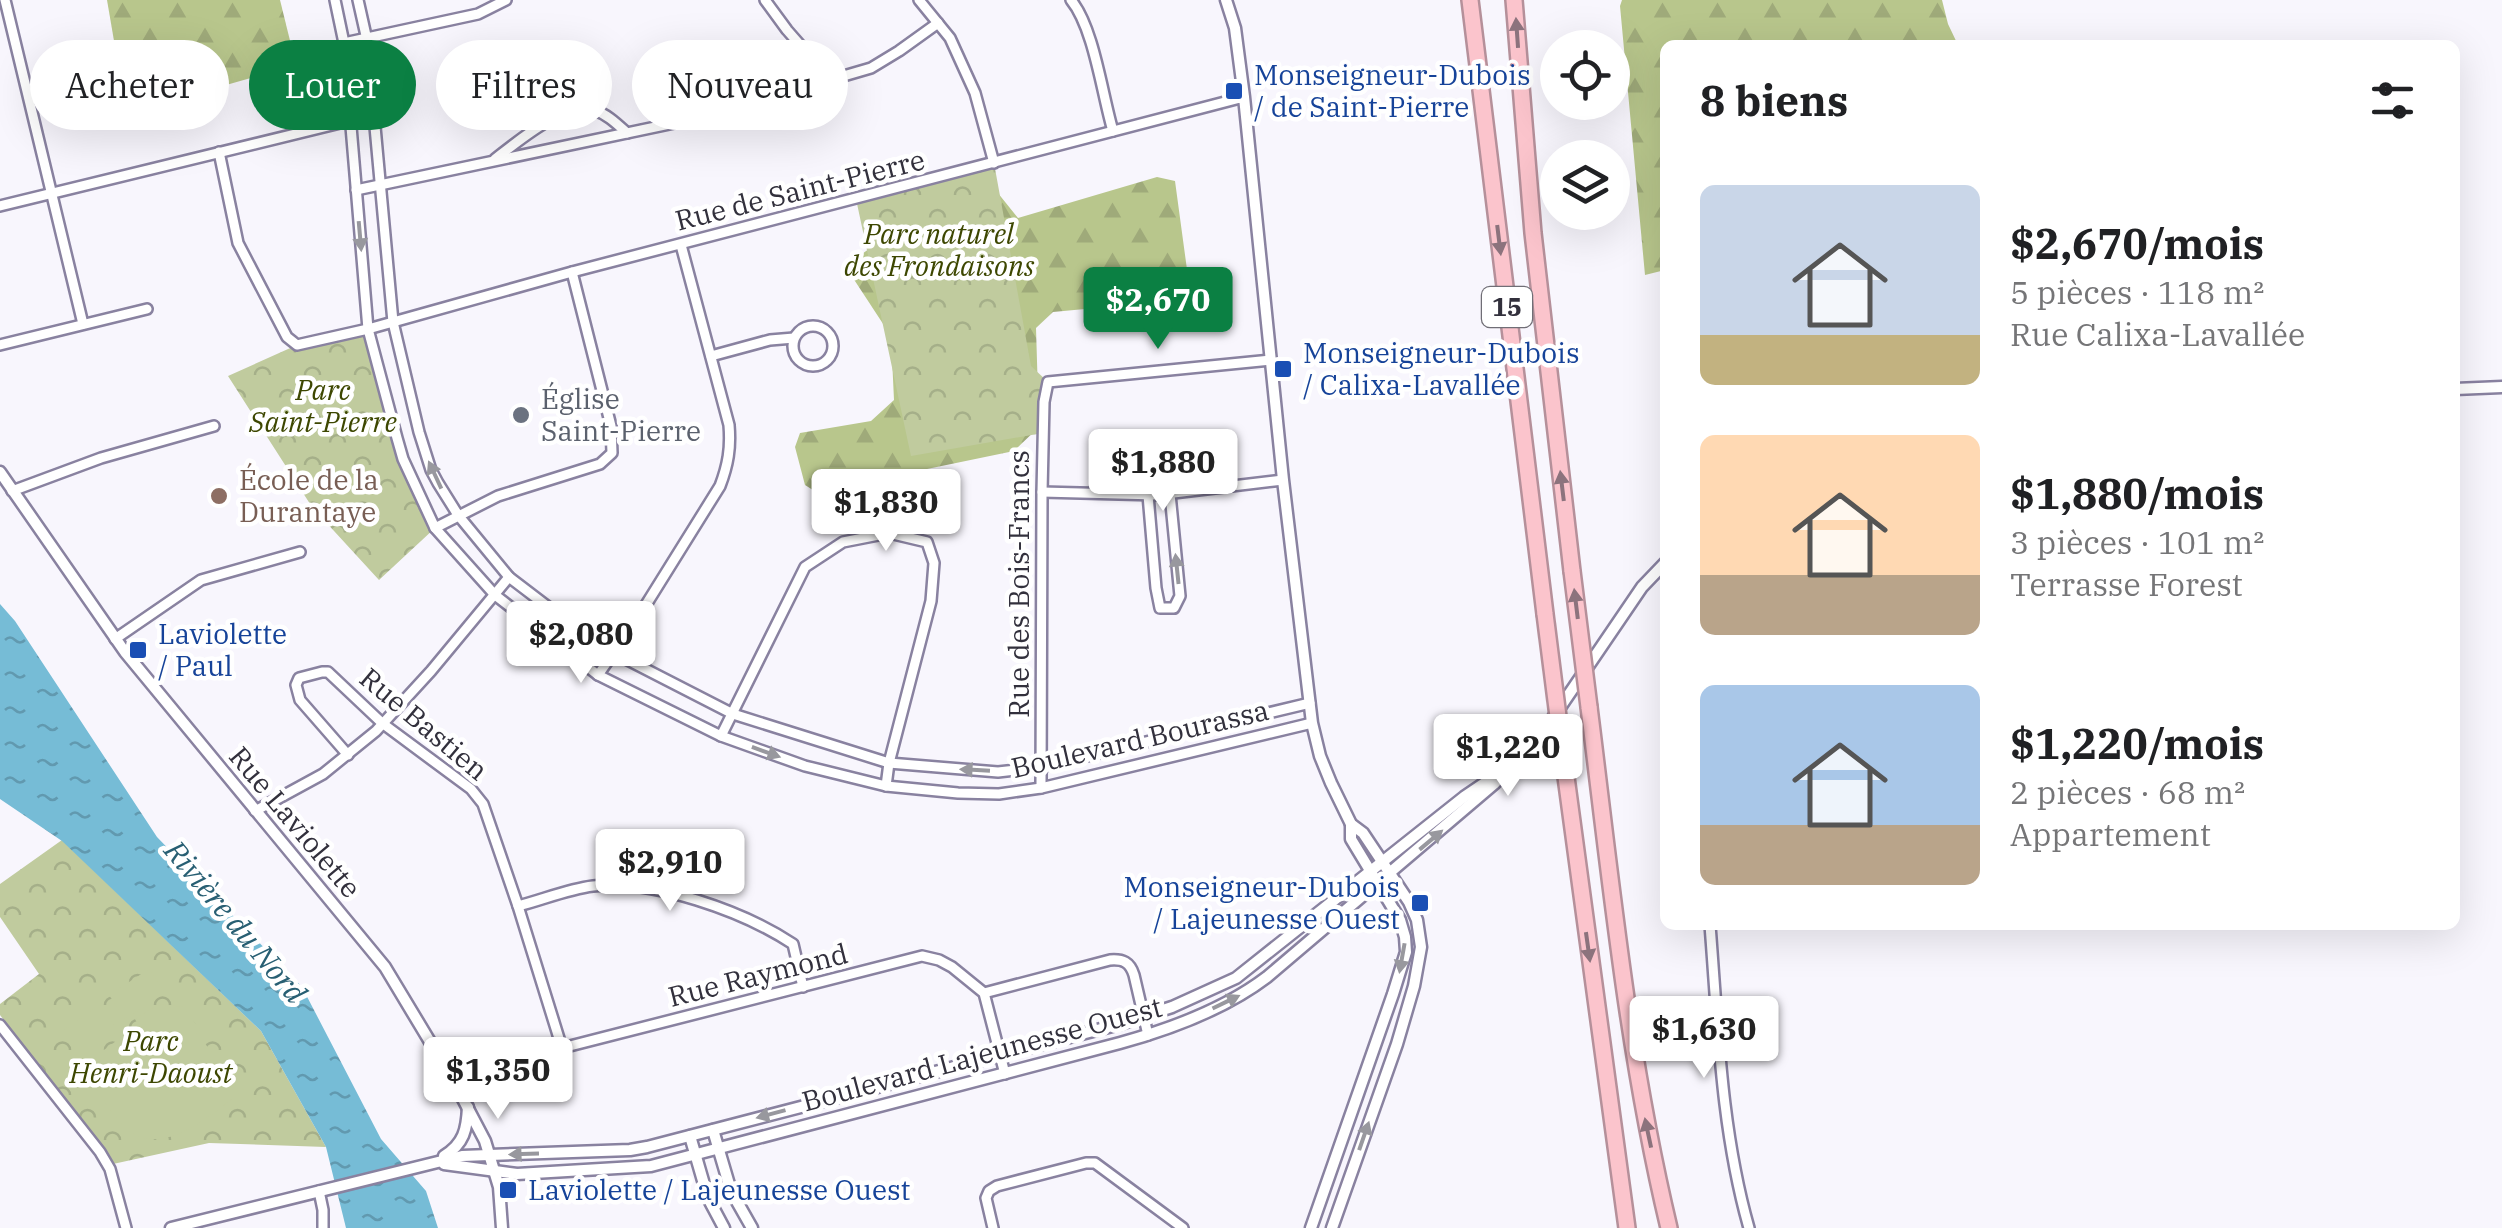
<!DOCTYPE html>
<html lang="fr">
<meta charset="utf-8">
<style>
:root{--surface:#fff;--page:#f6f6f6;--text:#202124;--muted:#757577;--accent:#0b8043}
body{margin:0;font-family:"IBM Plex Serif",serif;background:var(--page);color:var(--text);height:100vh;display:flex;flex-direction:column;font-size:38px;white-space:nowrap}
*{box-sizing:border-box;margin:0}
p{font-size:32px;color:var(--muted)}
.icon{flex:none;width:55px;height:55px;fill:none;stroke:currentColor;stroke-width:2;stroke-linecap:round;stroke-linejoin:round}
.map{position:relative;flex:1;overflow:hidden}
.panel{position:absolute;left:1660px;top:40px;width:800px;height:890px;display:flex;flex-direction:column;background:var(--surface);border-radius:15px;box-shadow:0 10px 40px #0002}
.panel>*{flex:none}
.banner{position:absolute;left:30px;top:40px;width:950px;height:90px;display:flex;gap:20px}
.buttons{position:absolute;left:1540px;top:30px;display:grid;gap:20px}
.buttons a{display:grid;place-items:center;width:90px;height:90px;border-radius:50%;background:var(--surface);box-shadow:0 10px 40px #0002;font-size:50px}
.price{position:absolute;translate:-50% -85px;padding:0 22px;border-radius:10px;background:#fff;color:#222;font-size:32px;line-height:65px;filter:drop-shadow(0 2px 5px #0008)}
.price::after{content:'';position:absolute;left:50%;top:60px;width:30px;height:22px;margin-left:-15px;background:inherit;clip-path:polygon(0 0,100% 0,50% 100%)}
.price.selected{background:var(--accent);color:#fff}
ul{padding:0;list-style:none}
li{display:flex;align-items:center;gap:30px;height:250px;padding:0 40px}
li span{display:grid;place-items:center;flex:none;width:280px;height:200px;border-radius:15px;color:#555}
li>.icon{margin-inline-start:auto}
span .icon{width:120px;height:120px;fill:#fffc;stroke-width:1}
li b{font-size:42px}
h2{display:flex;justify-content:space-between;align-items:center;height:120px;padding:0 40px;font-size:42px}
.chip{padding:0 35px;border-radius:45px;background:var(--surface);box-shadow:0 10px 40px #0002;font-size:35px;line-height:90px}
.chip.selected{background:var(--accent);color:#fff}
.map>svg:first-child{display:block}
.forest{fill:url(#forest-firs)}
.park{fill:url(#park-crowns)}
.garden{fill:#c0cb9e}
.water{fill:url(#water-ripples)}
.lines{fill:none;stroke-linecap:round;stroke-linejoin:round}
.minor-casing{stroke:#8982a0;stroke-width:14}
.tertiary-casing{stroke:#8982a0;stroke-width:15}
.motorway-casing{stroke:#b5909a;stroke-width:20}
.minor{stroke:#fff;stroke-width:9}
.tertiary{stroke:#fff;stroke-width:10}
.motorway{stroke:#fbc4cc;stroke-width:15}
.motorway-bridge-casing{stroke:#b5909a;stroke-width:20;stroke-linecap:butt}
.motorway-bridge{stroke:#fbc4cc;stroke-width:15}
.oneway{fill:#8c737d}
.oneway2{fill:#98989e}
.transit-dot{fill:#1a4fb4;stroke:#fff;stroke-width:4}
.worship-dot{fill:#6b7280;stroke:#fff;stroke-width:4}
.education-dot{fill:#8d6e63;stroke:#fff;stroke-width:4}
.labels{text-anchor:middle;stroke-width:9;stroke-linejoin:round;paint-order:stroke}
.shield{fill:#fff;stroke:#706e76;stroke-width:2.5}
.shield-label{font-size:25px;font-weight:bold;fill:#32303c}
.transit-label{font-size:28px;fill:#164399;stroke:#fff;text-anchor:start}
.street-label{font-size:28px;fill:#32303c;stroke:#fff}
.park-label{font-size:28px;font-style:italic;fill:#3d4701;stroke:#fff}
.worship-label{font-size:28px;fill:#5b616d;stroke:#fff;text-anchor:start}
.education-label{font-size:28px;fill:#785e54;stroke:#fff;text-anchor:start}
.water-label{font-size:30px;font-style:italic;fill:#285f73;stroke:#fff}
</style>
<div class="map">
<svg width="2502" height="1228" viewBox="0 0 2502 1228">
<defs>
<pattern id="forest-firs" width="22" height="20" patternUnits="userSpaceOnUse" patternTransform="scale(2.5)"><rect width="22" height="20" fill="#b8c68c"/><path d="M5 1l3.5 6h-7zM16 11l3.5 6h-7z" fill="#9faa7a"/></pattern>
<pattern id="park-crowns" width="20" height="18" patternUnits="userSpaceOnUse" patternTransform="scale(2.5)"><rect width="20" height="18" fill="#c0cb9e"/><path d="M2 6a3 3 0 1 1 6 0M12 15a3 3 0 1 1 6 0" fill="none" stroke="#a5af89"/></pattern>
<pattern id="water-ripples" width="26" height="14" patternUnits="userSpaceOnUse" patternTransform="scale(2.5)"><rect width="26" height="14" fill="#76bcd6"/><path d="M2 4q2-2 4 0t4 0M15 11q2-2 4 0t4 0" fill="none" stroke="#6199af"/></pattern>
</defs>
<rect width="100%" height="100%" fill="#f8f6fd"/>
<g class="forest">
<polygon points="107,0 280,0 296,65 135,111 119,70"/>
<polygon points="1622,0 1942,0 1948,24 1958,45 1665,45 1665,270 1645,275 1620,6"/>
<polygon points="1157,177 1175,181 1191,299 1053,312 1036,328 1039,427 1014,451 816,492 805,485 795,447 800,433 871,421 894,400 891,336 853,278 852,261 876,244 989,182 1018,218"/>
</g>
<g class="park">
<polygon points="994,163 1031,366 1048,382 1043,433 911,456 856,199"/>
<polygon points="368,329 403,459 435,528 379,580 312,507 228,376 297,345"/>
<polygon points="62,840 261,1031 326,1147 209,1143 113,1164 0,1015 0,1004 39,974 0,917 0,884"/>
</g>
<g class="garden">
<polygon points="149,969 165,993 125,1019 109,995"/>
<path d="M159,1004L183,1007L200,1029L196,1033L244,1090C212,1113 159,1165 122,1124C106,1107 95,1085 82,1066L138,1025L135,1019Z"/>
<polygon points="100,1005 118,1031 79,1058 61,1032"/>
</g>
<polygon class="water" points="0,604 15,621 157,837 302,987 381,1139 426,1191 438,1228 346,1228 326,1147 261,1031 62,841 0,799"/>
<g class="lines">
<g class="minor-casing">
<g id="minor">
<polyline points="5,0 83,324"/>
<polyline points="335,0 344,43 368,329 397,438 403,459 435,528 495,595 598,675 721,736 805,766 886,786 958,793 999,794 1041,788 1312,723"/>
<polyline points="358,0 367,40 393,322 419,432 431,470 438,483 458,515 509,577 581,632 614,653 733,714 889,763 998,772 1041,767 1310,703"/>
<polyline points="765,0 787,30 830,79"/>
<polyline points="919,0 950,38 975,93 994,163"/>
<path d="M1071,0C1094,28 1102,94 1113,131"/>
<polyline points="344,43 478,14 506,0"/>
<polyline points="219,152 238,243 287,337 297,345 368,329 572,272 1244,97"/>
<path d="M495,159C517,142 565,101 594,110C607,114 617,124 627,133"/>
<polyline points="356,190 703,117 871,68 899,51 938,23"/>
<polyline points="0,206 373,115"/>
<circle cx="813" cy="346" r="20"/>
<polyline points="0,345 147,309"/>
<polyline points="711,356 770,340 794,338"/>
<polyline points="12,491 101,458 214,426"/>
<polyline points="1042,492 1157,495 1283,480"/>
<polyline points="1148,495 1156,588 1160,608 1174,608 1180,596 1170,494"/>
<polyline points="435,528 498,496 600,464 612,453 611,426 572,272"/>
<polyline points="115,639 201,580 300,552"/>
<path d="M598,675L634,624L720,486C728,465 731,448 729,425L681,245"/>
<polyline points="721,736 805,567 843,542 889,533 927,542 934,563 931,601 889,763 886,786"/>
<polyline points="348,755 300,700 296,685 299,678 322,672 328,672 382,723 471,789 483,804 518,906 562,1048"/>
<polyline points="1041,788 1042,492 1044,402 1048,382 1271,360"/>
<polyline points="255,811 323,774 376,731 431,671 509,577"/>
<path d="M518,906C542,900 568,889 593,886C653,879 743,911 793,944L803,987"/>
<path d="M1710,925C1718,1026 1721,1130 1749,1228"/>
<path d="M984,993L1110,960C1123,959 1130,962 1134,975L1148,1035"/>
<polyline points="0,1025 100,1152 110,1169 126,1228"/>
<polyline points="453,1080 562,1048 922,956 939,960 952,967 984,993 1005,1074"/>
<polyline points="319,1191 323,1210 323,1228"/>
<polyline points="993,1228 986,1198 989,1191 997,1186 1086,1163 1095,1163 1183,1228"/>
</g>
</g>
<g class="tertiary-casing">
<g id="tertiary">
<polyline points="1226,0 1235,28 1244,97 1283,480 1312,723 1320,756 1331,783 1351,824 1363,833 1409,902 1417,920 1421,947 1414,986 1397,1044 1332,1228"/>
<polyline points="2455,389 2502,387"/>
<polyline points="0,472 125,652 385,967 453,1080 485,1141 499,1187 502,1228"/>
<polyline points="713,1130 731,1191 752,1228"/>
<polyline points="690,1136 708,1198 724,1228"/>
<path d="M444,1156C464,1144 467,1129 468,1107"/>
<path d="M444,1164L517,1174L651,1166L1120,1043C1171,1029 1225,1009 1267,977L1494,784L1544,731L1642,587L1665,563"/>
<polyline points="171,1228 462,1156 630,1150 647,1147 1120,1024 1172,1007 1236,978 1464,797 1514,763"/>
<polyline points="1311,1228 1393,994 1406,952 1405,937 1400,920 1351,839 1351,824"/>
</g>
</g>
<g class="motorway-casing">
<g id="motorway">
<polyline points="1470,0 1545,614"/>
<polyline points="1514,0 1533,233 1572,571"/>
<path d="M1589,707C1611,882 1628,1057 1669,1228"/>
<polyline points="1561,740 1627,1228"/>
</g>
</g>
<use href="#minor" class="minor"/>
<use href="#tertiary" class="tertiary"/>
<use href="#motorway" class="motorway"/>
<g class="motorway-bridge-casing">
<g id="motorway-bridge">
<polyline points="1572,571 1589,707"/>
<polyline points="1545,614 1561,740"/>
</g>
</g>
<use href="#motorway-bridge" class="motorway-bridge"/>
</g>
<defs><path id="oneway-solid" d="M-6-.8H1V-3.2L6.5 0L1 3.2V.8H-6Z" transform="scale(2.5)"/></defs>
<g class="oneway">
<use href="#oneway-solid" transform="translate(1517 33) rotate(-94)"/>
<use href="#oneway-solid" transform="translate(1499 240) rotate(83)"/>
<use href="#oneway-solid" transform="translate(1562 486) rotate(-97)"/>
<use href="#oneway-solid" transform="translate(1576 604) rotate(-97)"/>
<use href="#oneway-solid" transform="translate(1588 947) rotate(82)"/>
<use href="#oneway-solid" transform="translate(1648 1133) rotate(-102)"/>
</g>
<g class="oneway2">
<use href="#oneway-solid" transform="translate(360 236) rotate(85)"/>
<use href="#oneway-solid" transform="translate(435 475) rotate(-115)"/>
<use href="#oneway-solid" transform="translate(1177 569) rotate(-96)"/>
<use href="#oneway-solid" transform="translate(766 752) rotate(20)"/>
<use href="#oneway-solid" transform="translate(975 770) rotate(-177)"/>
<use href="#oneway-solid" transform="translate(1431 840) rotate(-40)"/>
<use href="#oneway-solid" transform="translate(1402 958) rotate(100)"/>
<use href="#oneway-solid" transform="translate(1226 1002) rotate(-26)"/>
<use href="#oneway-solid" transform="translate(771 1114) rotate(165)"/>
<use href="#oneway-solid" transform="translate(1364 1136) rotate(-71)"/>
<use href="#oneway-solid" transform="translate(524 1154) rotate(178)"/>
</g>
<g class="transit-dot">
<rect x="1224" y="81" width="20" height="20" rx="5"/>
<rect x="1273" y="359" width="20" height="20" rx="5"/>
<rect x="128" y="640" width="20" height="20" rx="5"/>
<rect x="1410" y="893" width="20" height="20" rx="5"/>
<rect x="498" y="1180" width="20" height="20" rx="5"/>
</g>
<circle class="worship-dot" cx="521" cy="415" r="10"/>
<circle class="education-dot" cx="219" cy="496" r="10"/>
<g class="labels">
<rect class="shield" x="1482" y="287" width="50" height="40" rx="8"/>
<g class="shield-label">
<text x="1507" y="316">15</text>
</g>
<g class="transit-label">
<text x="1254" y="85">Monseigneur-Dubois<tspan x="1254" dy="32">/ de Saint-Pierre</tspan></text>
<text x="1303" y="363">Monseigneur-Dubois<tspan x="1303" dy="32">/ Calixa-Lavallée</tspan></text>
<text x="158" y="644">Laviolette<tspan x="158" dy="32">/ Paul</tspan></text>
<text x="1400" y="897" text-anchor="end">Monseigneur-Dubois<tspan x="1400" dy="32">/ Lajeunesse Ouest</tspan></text>
<text x="528" y="1200">Laviolette / Lajeunesse Ouest</text>
</g>
<g class="street-label">
<text transform="translate(800 190) rotate(-14)" y="10">Rue de Saint-Pierre</text>
<text transform="translate(1019 584) rotate(-90)" y="10">Rue des Bois-Francs</text>
<text transform="translate(424 724) rotate(40)" y="10">Rue Bastien</text>
<text transform="translate(1140 739) rotate(-13)" y="10">Boulevard Bourassa</text>
<text transform="translate(295 822) rotate(50)" y="10">Rue Laviolette</text>
<text transform="translate(758 975) rotate(-14)" y="10">Rue Raymond</text>
<text transform="translate(982 1054) rotate(-15)" y="10">Boulevard Lajeunesse Ouest</text>
</g>
<g class="park-label">
<text x="939" y="244">Parc naturel<tspan x="939" dy="32">des Frondaisons</tspan></text>
<text x="323" y="400">Parc<tspan x="323" dy="32">Saint-Pierre</tspan></text>
<text x="151" y="1051">Parc<tspan x="151" dy="32">Henri-Daoust</tspan></text>
</g>
<g class="worship-label">
<text x="541" y="409">Église<tspan x="541" dy="32">Saint-Pierre</tspan></text>
</g>
<g class="education-label">
<text x="239" y="490">École de la<tspan x="239" dy="32">Durantaye</tspan></text>
</g>
<g class="water-label">
<text transform="translate(235 922) rotate(50)" y="10">Rivière du Nord</text>
</g>
</g>
</svg>
<div class="buttons">
<a><svg class="icon" aria-label="locate" viewBox="0 0 24 24"><circle cx="12" cy="12" r="6"/><path d="M12 2v4M12 18v4M2 12h4M18 12h4"/></svg></a>
<a><svg class="icon" aria-label="layers" viewBox="0 0 24 24"><path d="M12 4l9 5-9 5-9-5zM3 14l9 5 9-5"/></svg></a>
</div>
<b class="price selected" style="left:1158px;top:352px">$2,670</b>
<b class="price" style="left:1163px;top:514px">$1,880</b>
<b class="price" style="left:886px;top:554px">$1,830</b>
<b class="price" style="left:581px;top:686px">$2,080</b>
<b class="price" style="left:1508px;top:799px">$1,220</b>
<b class="price" style="left:670px;top:914px">$2,910</b>
<b class="price" style="left:1704px;top:1081px">$1,630</b>
<b class="price" style="left:498px;top:1122px">$1,350</b>
<div class="banner">
<a class="chip">Acheter</a>
<a class="chip selected">Louer</a>
<a class="chip">Filtres</a>
<a class="chip">Nouveau</a>
</div>
<section class="panel">
<h2>8 biens<svg class="icon" aria-label="filters" viewBox="0 0 24 24"><path d="M4 7h16M4 17h16"/><circle cx="9" cy="7" r="2"/><circle cx="15" cy="17" r="2"/></svg></h2>
<ul>
<li><span style="background:linear-gradient(#c9d6e8 75%,#c2b280 0)"><svg class="icon" aria-label="home" viewBox="0 0 24 24"><path d="M3 11l9-7 9 7M6 9v11h12V9"/></svg></span><div><b>$2,670/mois</b><p>5 pièces · 118 m²</p><p>Rue Calixa-Lavallée</p></div></li>
<li><span style="background:linear-gradient(#ffd9b3 70%,#b9a48a 0)"><svg class="icon" aria-label="home" viewBox="0 0 24 24"><path d="M3 11l9-7 9 7M6 9v11h12V9"/></svg></span><div><b>$1,880/mois</b><p>3 pièces · 101 m²</p><p>Terrasse Forest</p></div></li>
<li><span style="background:linear-gradient(#a9c7e8 70%,#b9a48a 0)"><svg class="icon" aria-label="home" viewBox="0 0 24 24"><path d="M3 11l9-7 9 7M6 9v11h12V9"/></svg></span><div><b>$1,220/mois</b><p>2 pièces · 68 m²</p><p>Appartement</p></div></li>
</ul>
</section>
</div>
